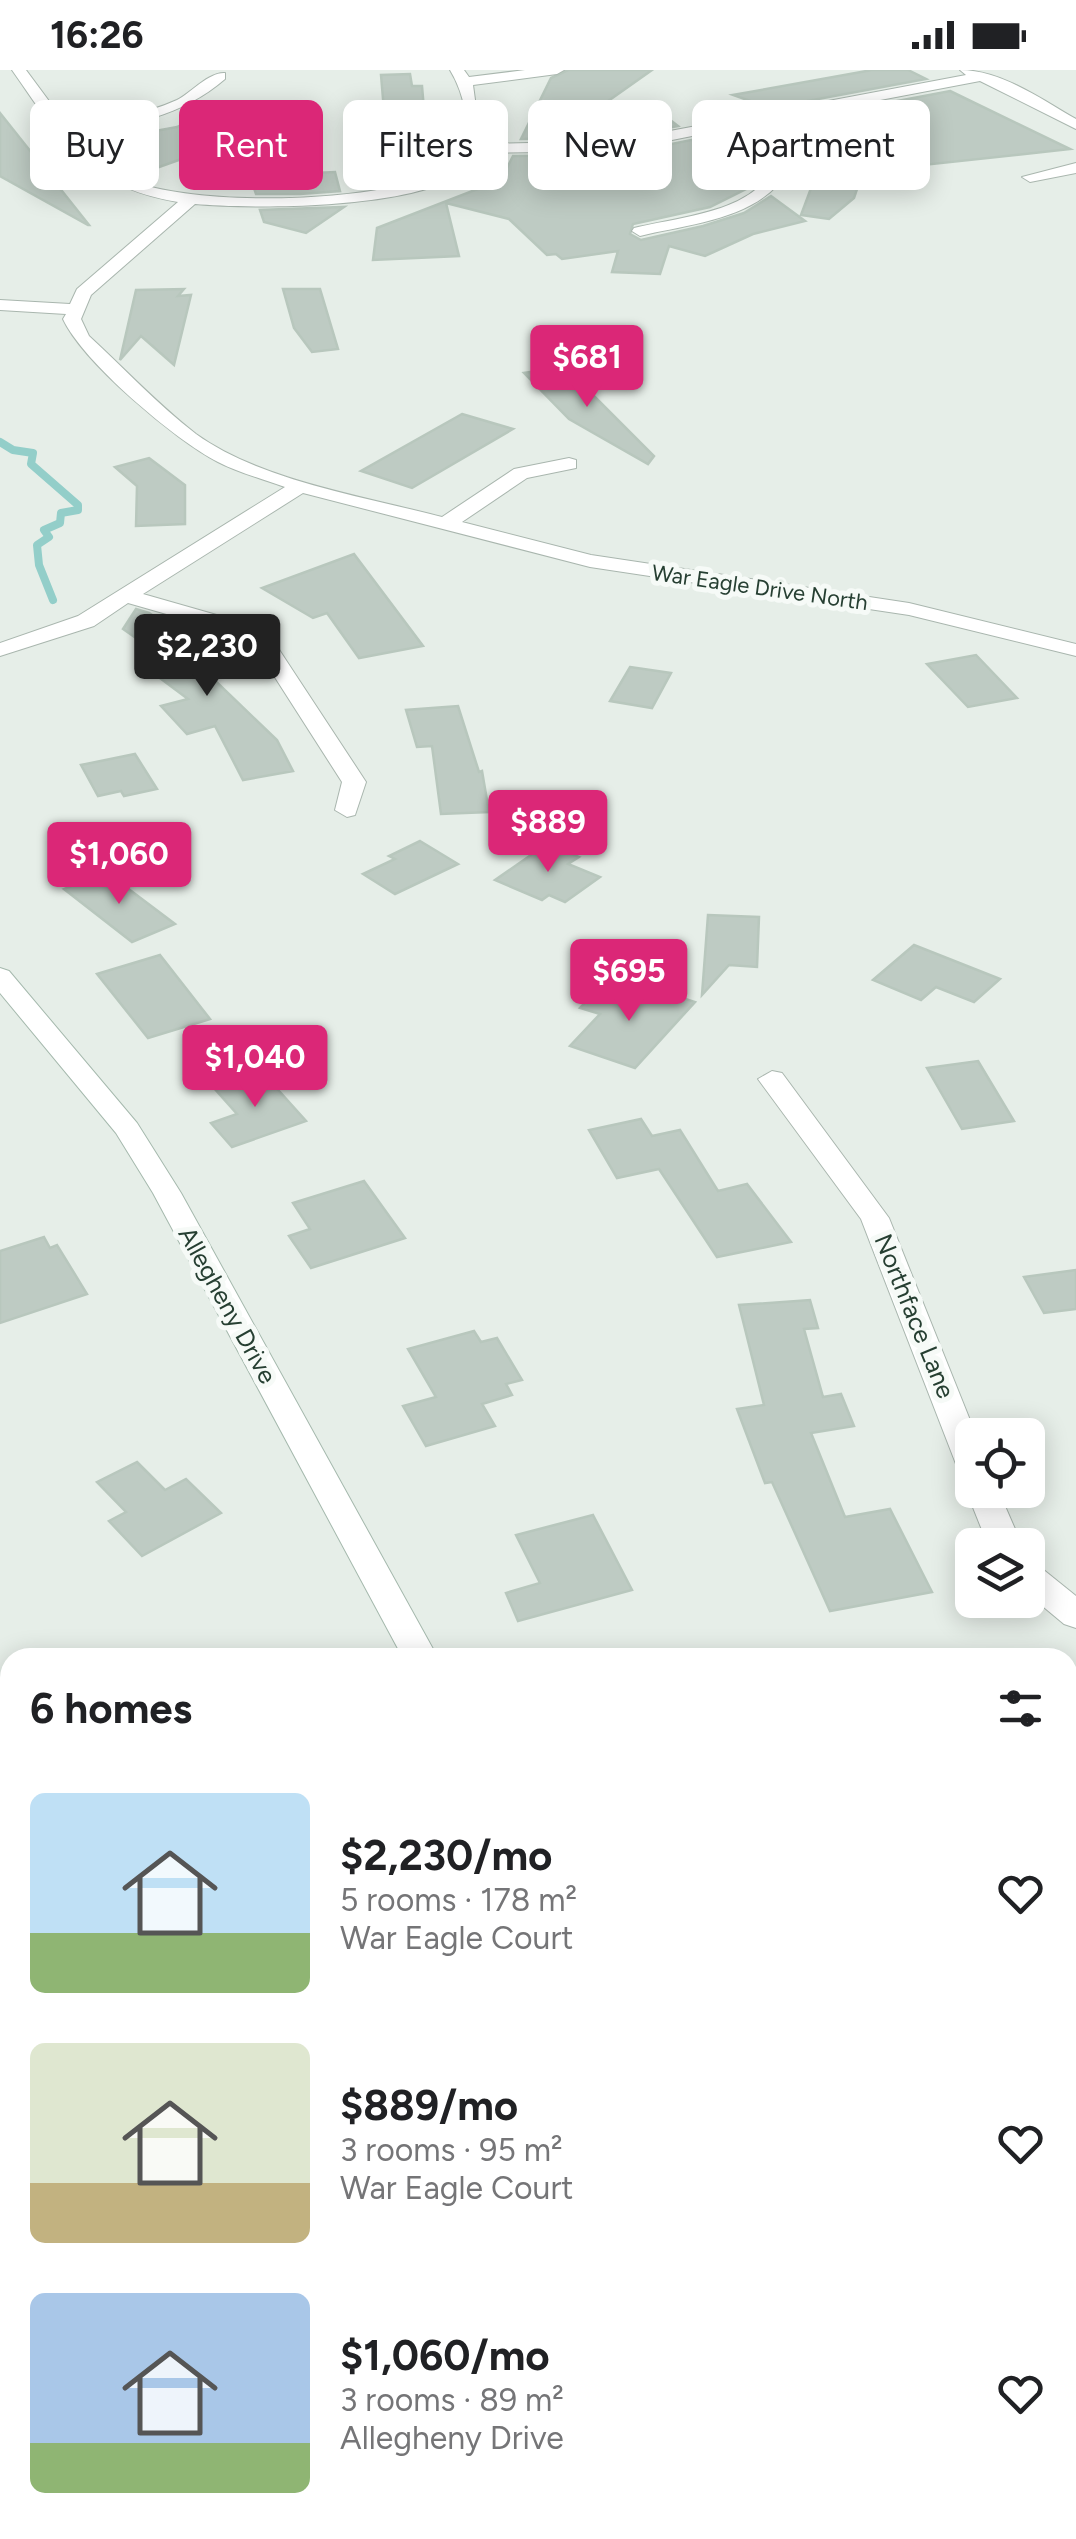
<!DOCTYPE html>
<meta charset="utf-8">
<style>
:root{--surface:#fff;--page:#f2f2f2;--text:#202124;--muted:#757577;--accent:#db2777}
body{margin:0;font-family:Figtree,sans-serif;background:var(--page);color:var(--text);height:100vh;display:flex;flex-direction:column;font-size:38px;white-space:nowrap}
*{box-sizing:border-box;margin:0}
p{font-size:32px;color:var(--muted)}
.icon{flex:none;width:55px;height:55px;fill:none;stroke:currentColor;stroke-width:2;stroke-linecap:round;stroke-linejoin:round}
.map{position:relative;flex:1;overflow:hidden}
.panel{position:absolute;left:0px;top:1578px;width:1078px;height:892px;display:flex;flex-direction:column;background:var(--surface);border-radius:30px 30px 0 0;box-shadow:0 5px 25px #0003}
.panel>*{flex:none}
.top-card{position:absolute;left:30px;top:30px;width:1018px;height:90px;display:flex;gap:20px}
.tools{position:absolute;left:955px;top:1348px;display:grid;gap:20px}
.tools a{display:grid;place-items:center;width:90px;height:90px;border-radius:15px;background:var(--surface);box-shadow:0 5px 25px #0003;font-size:50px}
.price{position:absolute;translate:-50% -85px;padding:0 22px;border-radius:10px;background:var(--accent);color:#fff;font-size:32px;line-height:65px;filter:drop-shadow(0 2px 5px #0008)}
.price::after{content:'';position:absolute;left:50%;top:60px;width:30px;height:22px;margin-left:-15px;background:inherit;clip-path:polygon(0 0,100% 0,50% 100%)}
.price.on{background:#222;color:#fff}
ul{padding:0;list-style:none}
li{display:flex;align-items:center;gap:30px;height:250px;padding:0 30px}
li span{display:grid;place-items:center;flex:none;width:280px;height:200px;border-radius:15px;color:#555}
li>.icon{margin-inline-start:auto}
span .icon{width:120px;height:120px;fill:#fffc;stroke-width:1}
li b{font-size:42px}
h2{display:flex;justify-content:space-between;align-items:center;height:120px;padding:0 30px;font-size:42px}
.pill{padding:0 35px;border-radius:15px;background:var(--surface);box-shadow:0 5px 25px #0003;font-size:35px;line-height:90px}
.pill.on{background:var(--accent);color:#fff}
.status{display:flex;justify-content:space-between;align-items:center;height:70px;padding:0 50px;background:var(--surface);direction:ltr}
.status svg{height:28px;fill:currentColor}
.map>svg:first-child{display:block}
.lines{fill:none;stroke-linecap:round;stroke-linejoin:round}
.stream{stroke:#93cec9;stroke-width:8}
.building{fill:#becbc3;stroke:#b8c7bd;stroke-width:2.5}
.street-casing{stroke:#a9b6ae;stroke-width:2}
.secondary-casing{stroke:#a5b9ad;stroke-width:2}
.street{fill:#fff;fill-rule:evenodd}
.secondary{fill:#fff;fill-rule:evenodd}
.labels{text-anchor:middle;stroke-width:10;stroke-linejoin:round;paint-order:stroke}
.far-street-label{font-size:22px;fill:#263f32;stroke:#f6faf7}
.street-label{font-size:25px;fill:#263f32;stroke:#f6faf7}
</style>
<div class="status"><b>16:26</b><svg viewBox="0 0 49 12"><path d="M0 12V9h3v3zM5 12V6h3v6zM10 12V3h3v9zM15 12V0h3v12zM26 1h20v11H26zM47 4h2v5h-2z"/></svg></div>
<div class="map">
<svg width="1076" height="2469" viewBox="0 0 1076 2469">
<rect width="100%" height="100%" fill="#e6eee8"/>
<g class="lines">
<polyline class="stream" points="0,372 13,380 33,383 31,394 78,435 78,440 61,443 60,453 44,460 49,467 37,475 39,495 53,530"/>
</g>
<g class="building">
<polygon points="568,0 652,0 577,53 656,39 678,56 617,67 521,69 551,8"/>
<polygon points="872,0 908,0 926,9 770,38 733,25"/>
<polygon points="410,4 412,16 422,16 428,87 390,111 381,5"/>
<polygon points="950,21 1070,79 914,96 887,33"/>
<polygon points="886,33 854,128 829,149 801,145 819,97 821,56 801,49"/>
<polygon points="211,40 234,46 267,40 271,57 159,97 118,68 177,57"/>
<polygon points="0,43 89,155 88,155 0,106"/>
<polygon points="696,69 756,114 710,137 633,154 630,164 641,170 703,156 744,143 771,126 805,151 753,164 705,186 669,176 660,204 612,202 618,181 562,189 556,184 547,185 509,149 446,133 459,186 373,190 377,158 501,110 513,86 617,85"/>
<polygon points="335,102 340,121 300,124 256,124 250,106"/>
<polygon points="344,137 306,163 264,152 260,140"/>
<polygon points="184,219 178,226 191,225 174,295 141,266 120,290 136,220"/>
<polygon points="283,219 320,219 338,279 312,282 294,258"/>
<polygon points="565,297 654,386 648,394 569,349 524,303"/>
<polygon points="462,344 513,359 412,418 361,401"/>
<polygon points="149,388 185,415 185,454 136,456 137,416 115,397"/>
<polygon points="354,484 423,576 359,588 327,543 313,548 262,518"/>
<polygon points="136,539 149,543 222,594 204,600 277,670 293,701 243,710 215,656 187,664 161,636 188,629 141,594 163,587 123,559"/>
<polygon points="976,585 1017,628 968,637 927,594"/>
<polygon points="630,597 671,603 652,638 610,631"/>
<polygon points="458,636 479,702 482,701 489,742 441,744 432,676 417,677 406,640"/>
<polygon points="135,684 157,719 124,726 121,721 98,726 81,695"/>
<polygon points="420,771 458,794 395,824 363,804 395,789 389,786"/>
<polygon points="547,774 579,787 568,794 600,807 565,832 549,825 542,830 495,810"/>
<polygon points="106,802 175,854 132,872 64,819"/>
<polygon points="708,845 759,847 757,897 729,895 702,925"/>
<polygon points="914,875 1000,909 974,932 936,917 921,930 873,910"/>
<polygon points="160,885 210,949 148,968 97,904"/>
<polygon points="602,915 645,929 655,919 695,932 635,998 570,976 600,944 580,938"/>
<polygon points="978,991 1014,1051 962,1059 927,998"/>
<polygon points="262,1002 306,1051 232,1077 211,1053 237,1044 214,1018"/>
<polygon points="641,1049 652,1066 680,1060 718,1121 747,1114 791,1172 717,1187 659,1099 617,1108 589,1060"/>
<polygon points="364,1111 405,1168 311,1198 289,1166 310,1159 293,1133"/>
<polygon points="44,1167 50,1178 57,1175 87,1224 0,1253 0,1181"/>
<polygon points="1076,1200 1076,1239 1044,1243 1024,1207"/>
<polygon points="810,1230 818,1258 804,1259 823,1327 841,1324 854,1356 811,1363 845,1447 890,1439 932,1522 830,1541 772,1412 765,1413 737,1339 764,1335 739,1235"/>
<polygon points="474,1261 481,1272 497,1268 522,1310 506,1314 512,1325 482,1334 495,1356 426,1376 403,1336 436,1327 408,1279"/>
<polygon points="137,1392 165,1420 186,1409 221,1443 142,1486 109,1451 126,1442 97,1412"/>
<polygon points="593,1445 632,1520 518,1551 506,1523 540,1513 516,1465"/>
</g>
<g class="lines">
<g class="street-casing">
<g id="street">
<path d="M12,0H26L66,54C104,50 142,46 177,30C192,22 209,2 225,3V9C181,47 129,56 73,63C90,83 107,101 132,111C200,138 403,135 462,91C473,64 465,24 450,0H464L469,7L525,0H564L557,4L473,15L481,74L617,71L966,5L960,0C1001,0 1041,29 1076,49V59L980,11L733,58L775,81L788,100C762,149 689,154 640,166L632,161L634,158C677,147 750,143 772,100L764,87L717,61L617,81L480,83C458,142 250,139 195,134L91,225L81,249L89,266C124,298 158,335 196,364C261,411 366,427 442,447L514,399L569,388L576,390V398L527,408L462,452L591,485L909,533L1076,574V586L909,545L590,497L303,423L143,524L227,548L276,575L366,712L355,745L347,747L335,740L342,712L260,584L212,557L128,533L94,556L0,586V573L78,546L285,417C263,409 239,403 218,392C175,370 83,292 63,249L66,244L0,240V230L70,234L77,219L178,132C84,116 63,72 12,0Z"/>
<polygon points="1076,93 1076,103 1030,112 1022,107"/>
<polygon points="772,1001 782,1003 889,1148 976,1365 972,1365 972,1405 961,1402 956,1394 861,1149 758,1009"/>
<polygon points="972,1411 972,1420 998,1420 1022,1475 988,1475 966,1420"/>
<polygon points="1028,1494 1040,1497 1076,1526 1076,1558 1064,1554 1028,1524"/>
<polygon points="1076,1982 1076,2016 1068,2019 1068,1985"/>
</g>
</g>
<g class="secondary-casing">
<g id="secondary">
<polygon points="0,898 9,901 137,1053 181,1123 438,1588 403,1588 153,1123 116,1063 0,923"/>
<polygon points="860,2460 907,2460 911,2469 864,2469"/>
</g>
</g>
<use href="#street" class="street"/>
<use href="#secondary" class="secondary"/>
</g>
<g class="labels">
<g class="far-street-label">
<text transform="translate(760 517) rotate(8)" y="8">War Eagle Drive North</text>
</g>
<g class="street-label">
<text transform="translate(228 1235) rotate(61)" y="9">Allegheny Drive</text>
<text transform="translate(915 1246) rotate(68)" y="9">Northface Lane</text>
</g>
</g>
</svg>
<div class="tools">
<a><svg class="icon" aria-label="locate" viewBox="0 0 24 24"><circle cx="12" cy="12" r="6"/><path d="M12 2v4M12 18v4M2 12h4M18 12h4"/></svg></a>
<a><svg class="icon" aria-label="layers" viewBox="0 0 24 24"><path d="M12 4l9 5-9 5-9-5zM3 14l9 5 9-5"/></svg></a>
</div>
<b class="price" style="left:587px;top:340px">$681</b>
<b class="price on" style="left:207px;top:629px">$2,230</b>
<b class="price" style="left:548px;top:805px">$889</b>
<b class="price" style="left:119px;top:837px">$1,060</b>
<b class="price" style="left:629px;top:954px">$695</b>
<b class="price" style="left:255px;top:1040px">$1,040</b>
<div class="top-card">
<a class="pill">Buy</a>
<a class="pill on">Rent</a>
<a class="pill">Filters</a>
<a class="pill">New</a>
<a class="pill">Apartment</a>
</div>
<section class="panel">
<h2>6 homes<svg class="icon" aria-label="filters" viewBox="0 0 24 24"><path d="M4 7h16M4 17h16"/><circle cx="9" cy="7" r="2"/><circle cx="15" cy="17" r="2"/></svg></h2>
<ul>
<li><span style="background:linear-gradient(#bfe0f5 70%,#8fb573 0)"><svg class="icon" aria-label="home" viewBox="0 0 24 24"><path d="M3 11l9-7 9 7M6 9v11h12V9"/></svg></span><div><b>$2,230/mo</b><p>5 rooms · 178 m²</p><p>War Eagle Court</p></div><svg class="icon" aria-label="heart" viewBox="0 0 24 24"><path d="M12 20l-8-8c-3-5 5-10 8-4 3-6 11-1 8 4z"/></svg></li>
<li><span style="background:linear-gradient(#dfe7d0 70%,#c2b280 0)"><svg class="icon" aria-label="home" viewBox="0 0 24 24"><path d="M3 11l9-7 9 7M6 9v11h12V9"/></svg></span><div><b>$889/mo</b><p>3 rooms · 95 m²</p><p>War Eagle Court</p></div><svg class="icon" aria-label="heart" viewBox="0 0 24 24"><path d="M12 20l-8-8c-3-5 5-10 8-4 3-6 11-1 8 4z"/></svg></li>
<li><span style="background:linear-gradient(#a9c7e8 75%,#8fb573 0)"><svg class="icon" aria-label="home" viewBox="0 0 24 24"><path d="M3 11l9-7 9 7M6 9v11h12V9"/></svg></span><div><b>$1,060/mo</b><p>3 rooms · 89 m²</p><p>Allegheny Drive</p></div><svg class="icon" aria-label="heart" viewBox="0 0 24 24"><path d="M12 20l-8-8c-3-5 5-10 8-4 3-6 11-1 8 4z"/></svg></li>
</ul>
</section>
</div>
